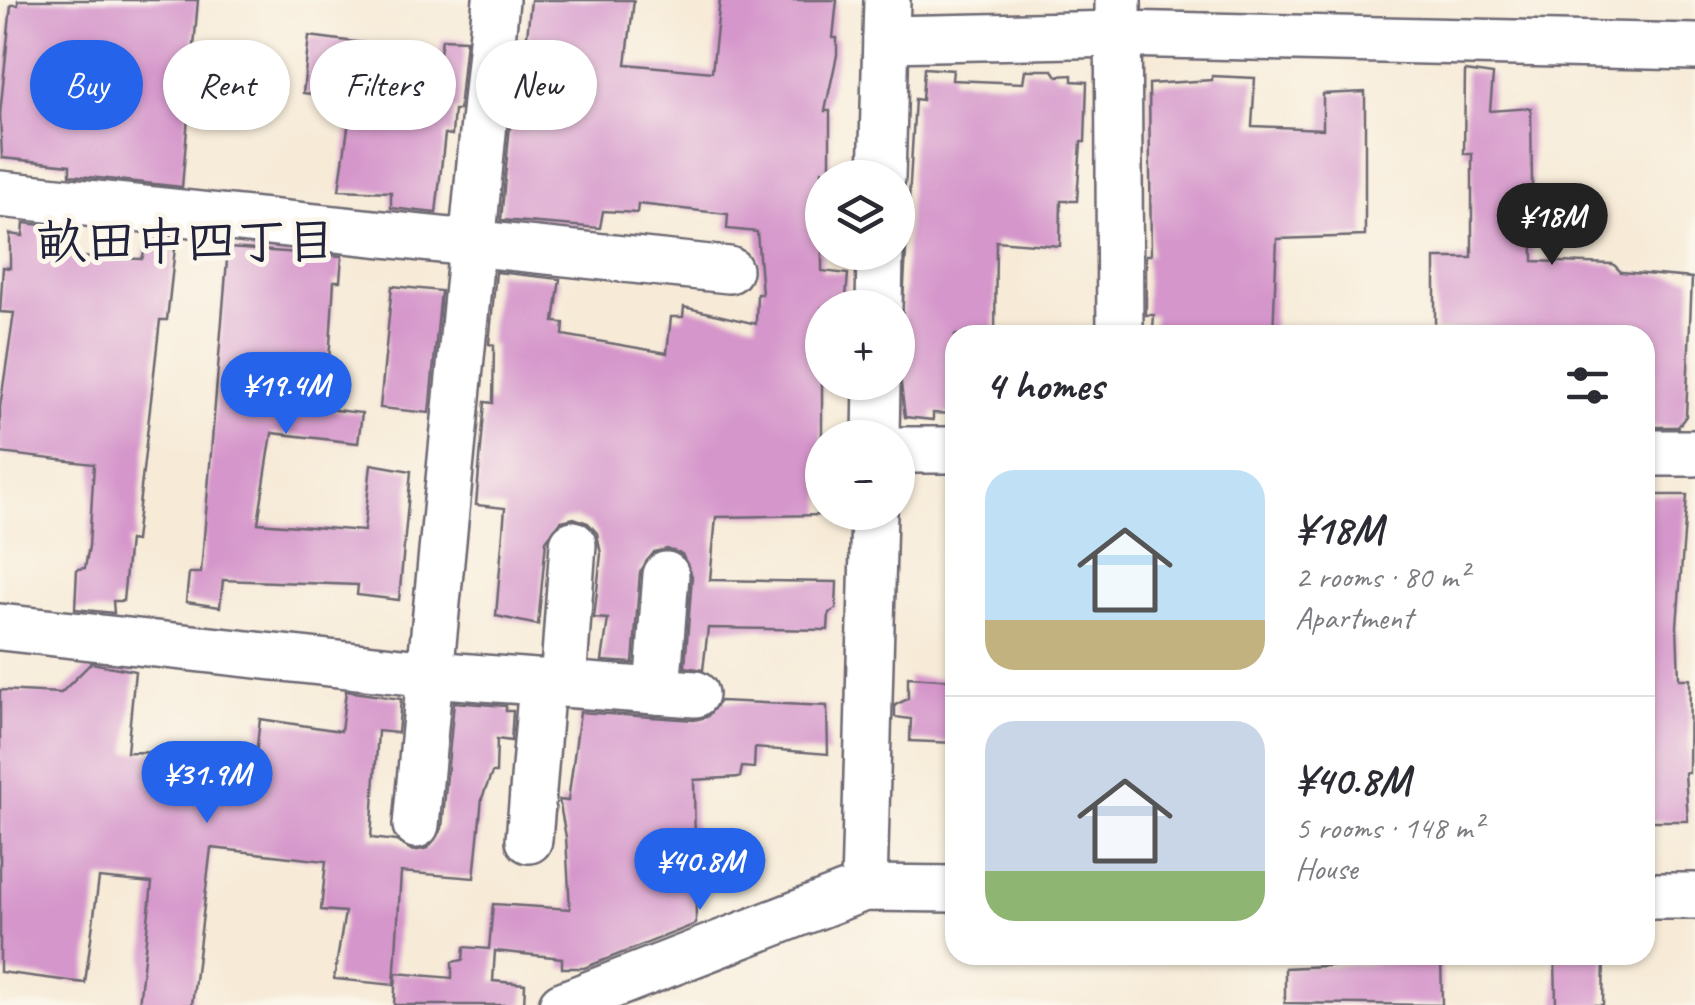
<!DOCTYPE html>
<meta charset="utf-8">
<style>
:root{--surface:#fff;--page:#f7f7f7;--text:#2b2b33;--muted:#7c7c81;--line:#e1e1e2;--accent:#2563eb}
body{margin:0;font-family:Caveat,"Klee One",sans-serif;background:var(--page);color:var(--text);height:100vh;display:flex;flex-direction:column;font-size:38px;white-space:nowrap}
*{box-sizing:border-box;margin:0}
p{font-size:32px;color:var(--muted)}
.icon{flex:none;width:55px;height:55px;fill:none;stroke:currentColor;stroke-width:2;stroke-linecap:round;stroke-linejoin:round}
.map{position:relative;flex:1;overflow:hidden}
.drawer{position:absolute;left:945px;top:325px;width:710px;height:640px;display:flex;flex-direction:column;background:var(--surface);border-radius:30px;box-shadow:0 2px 8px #0004}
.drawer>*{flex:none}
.guide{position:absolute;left:30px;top:40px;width:765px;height:90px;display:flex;gap:20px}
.fabs{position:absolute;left:805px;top:160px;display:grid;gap:20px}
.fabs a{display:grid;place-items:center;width:110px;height:110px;border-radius:50%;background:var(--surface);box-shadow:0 2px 8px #0004;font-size:50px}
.price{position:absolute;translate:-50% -85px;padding:0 22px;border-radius:35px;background:var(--accent);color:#fff;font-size:32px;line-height:65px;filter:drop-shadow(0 2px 5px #0008)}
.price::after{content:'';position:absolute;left:50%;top:60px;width:30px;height:22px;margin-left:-15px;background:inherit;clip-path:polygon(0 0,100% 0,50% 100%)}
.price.active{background:#222;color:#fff}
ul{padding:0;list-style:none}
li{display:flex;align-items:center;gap:30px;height:250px;padding:0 40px}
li+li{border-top:2px solid var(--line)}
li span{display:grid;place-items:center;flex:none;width:280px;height:200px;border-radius:30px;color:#555}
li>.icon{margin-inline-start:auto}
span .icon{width:120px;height:120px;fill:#fffc;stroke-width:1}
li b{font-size:42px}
h2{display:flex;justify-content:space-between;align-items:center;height:120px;padding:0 40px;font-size:42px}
.pill{padding:0 35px;border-radius:45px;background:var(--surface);box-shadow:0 2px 8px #0004;font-size:35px;line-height:90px}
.pill.active{background:var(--accent);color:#fff}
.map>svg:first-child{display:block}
.building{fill:#d596cb}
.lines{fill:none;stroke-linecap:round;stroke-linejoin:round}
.minor-casing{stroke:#6d6872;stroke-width:50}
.minor{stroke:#fff;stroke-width:45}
.labels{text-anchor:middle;stroke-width:10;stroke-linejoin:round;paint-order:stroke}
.neighbourhood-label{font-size:50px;font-weight:bold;fill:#22223b;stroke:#fbf7ec}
</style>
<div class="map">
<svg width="1695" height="1005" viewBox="0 0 1695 1005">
<rect width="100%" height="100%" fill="#fbf7ec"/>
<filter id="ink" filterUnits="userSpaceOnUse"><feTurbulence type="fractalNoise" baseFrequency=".01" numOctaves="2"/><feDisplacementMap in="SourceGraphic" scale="20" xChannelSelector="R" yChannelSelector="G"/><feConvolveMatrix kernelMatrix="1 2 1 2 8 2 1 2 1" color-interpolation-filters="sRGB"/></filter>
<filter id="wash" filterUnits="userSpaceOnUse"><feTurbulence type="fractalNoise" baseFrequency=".0048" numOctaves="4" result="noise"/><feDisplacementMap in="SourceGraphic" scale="40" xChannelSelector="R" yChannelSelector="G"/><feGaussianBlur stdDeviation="2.25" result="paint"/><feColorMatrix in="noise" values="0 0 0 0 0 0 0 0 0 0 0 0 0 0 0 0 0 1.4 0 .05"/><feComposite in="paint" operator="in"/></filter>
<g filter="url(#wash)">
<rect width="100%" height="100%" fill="#f7ebd8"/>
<g id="blocks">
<g class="building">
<polygon points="18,0 198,0 182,187 70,175 70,165 2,158 0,114 11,5 18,5"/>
<polygon points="531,0 634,0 626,64 712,72 720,0 837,0 833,38 837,38 837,55 825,111 830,111 830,171 822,171 822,271 848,274 845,308 822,308 822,515 716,517 710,580 837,582 836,609 829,613 828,630 708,628 703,670 685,667 692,576 682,554 667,549 654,552 640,572 633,663 602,661 608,619 594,618 601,554 597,533 588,523 574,518 561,521 546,541 538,625 496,616 505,508 476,505 485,402 493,403 494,345 489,344 496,272 560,279 554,322 564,323 563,335 667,353 671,317 683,317 684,307 756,324 757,294 762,294 757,232 727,229 728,214 638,204 637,213 603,211 600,228 501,220 516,62 524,63"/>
<polygon points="309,36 440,53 442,39 466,40 459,110 454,110 452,135 445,134 436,213 391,208 391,192 339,190 352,100 303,93"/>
<polygon points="924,68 953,70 952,80 1023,83 1025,70 1053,70 1057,76 1072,75 1072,81 1087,82 1085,142 1081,142 1077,201 1061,201 1060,246 996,241 995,335 955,335 955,414 933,413 933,420 905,417 899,368 915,99 922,100"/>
<polygon points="1465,71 1493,75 1490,111 1531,108 1533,261 1613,264 1621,272 1692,278 1686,416 1678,427 1645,427 1645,335 1435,331 1435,258 1472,258 1472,154 1464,154"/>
<polygon points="1212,76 1255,78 1252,126 1323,129 1323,94 1365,92 1365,236 1277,239 1273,335 1153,329 1154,315 1146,315 1146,255 1151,255 1149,84 1212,80"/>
<polygon points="24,223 71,228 70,257 142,259 149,236 176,239 167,320 160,320 135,541 129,540 123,601 113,601 114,613 75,609 77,569 85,568 89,546 94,464 0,453 0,407 14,313 0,312 3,267 10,268 10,234 23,236"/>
<polygon points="228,248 342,256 340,281 334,281 326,409 362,413 358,443 272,433 258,523 364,531 371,464 411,471 399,600 357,595 358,585 223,580 220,607 186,602 189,573 201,573"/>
<polygon points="392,286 441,291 429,413 380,408"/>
<polygon points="1645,495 1687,495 1677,626 1679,679 1690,679 1689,773 1685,773 1688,821 1645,821"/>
<polygon points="91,663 135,671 127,752 256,755 260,719 341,731 346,691 401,699 398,733 378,731 371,838 396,841 413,851 428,848 442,828 454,702 506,706 506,711 513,711 511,741 497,739 496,773 492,773 482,798 474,878 401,872 394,985 334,979 345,912 321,910 326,861 211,848 192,1005 139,1005 152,883 99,878 85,983 0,972 0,690 61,693"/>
<polygon points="908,677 955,680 955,743 910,741 911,719 895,717 895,705 908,699"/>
<polygon points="720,701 827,706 828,754 755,748 754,768 742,767 740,777 694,780 696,924 584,968 562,968 562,958 495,951 493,981 525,984 524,1005 394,1005 396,973 452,978 452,962 463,960 464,947 489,949 493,904 570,909 566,837 559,800 568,801 580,712 694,720 707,717"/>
<polygon points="1405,955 1441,955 1442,1005 1285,1003 1285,968 1405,962"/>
<polygon points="1555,955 1604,955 1603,1005 1556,1005"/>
</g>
</g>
</g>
<g filter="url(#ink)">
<use href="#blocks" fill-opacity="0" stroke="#6d6872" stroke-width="2.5"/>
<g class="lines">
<g class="minor-casing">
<g id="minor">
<polyline points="1118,0 1120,335"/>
<polyline points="886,39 1119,34 1695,47"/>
<polyline points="882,178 887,0"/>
<polyline points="0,194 729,270"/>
<polyline points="879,308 880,252"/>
<polyline points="876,438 877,382"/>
<polyline points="898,450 955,450"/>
<polyline points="1645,453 1695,453"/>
<polyline points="0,627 430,674 496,0"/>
<polyline points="563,684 573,544"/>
<polyline points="657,691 666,575"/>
<polyline points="416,825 430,674 695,694"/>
<polyline points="529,840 542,682"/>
<polyline points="864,888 874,512"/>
<polyline points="1645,896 1695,896"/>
<polyline points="562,1005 864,888 955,889"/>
</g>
</g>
<use href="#minor" class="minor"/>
</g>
</g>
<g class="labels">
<g class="neighbourhood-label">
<text x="186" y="258">畝田中四丁目</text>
</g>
</g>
</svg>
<div class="fabs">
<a><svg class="icon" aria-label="layers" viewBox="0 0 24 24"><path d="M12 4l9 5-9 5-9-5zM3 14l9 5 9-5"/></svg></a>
<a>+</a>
<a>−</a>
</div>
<b class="price active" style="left:1552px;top:268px">¥18M</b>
<b class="price" style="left:286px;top:437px">¥19.4M</b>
<b class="price" style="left:207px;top:826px">¥31.9M</b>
<b class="price" style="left:700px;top:913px">¥40.8M</b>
<div class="guide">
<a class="pill active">Buy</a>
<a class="pill">Rent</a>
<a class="pill">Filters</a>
<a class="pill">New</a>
</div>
<section class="drawer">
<h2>4 homes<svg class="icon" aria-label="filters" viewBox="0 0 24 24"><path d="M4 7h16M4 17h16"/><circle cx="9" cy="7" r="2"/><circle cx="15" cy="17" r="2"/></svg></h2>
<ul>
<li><span style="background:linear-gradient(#bfe0f5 75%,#c2b280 0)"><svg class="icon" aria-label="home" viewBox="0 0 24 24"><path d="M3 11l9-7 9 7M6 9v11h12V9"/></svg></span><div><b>¥18M</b><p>2 rooms · 80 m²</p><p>Apartment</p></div></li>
<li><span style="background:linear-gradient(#c9d6e8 75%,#8fb573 0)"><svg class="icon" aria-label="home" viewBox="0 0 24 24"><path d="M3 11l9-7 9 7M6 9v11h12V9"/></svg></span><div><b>¥40.8M</b><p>5 rooms · 148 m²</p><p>House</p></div></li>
</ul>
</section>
</div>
